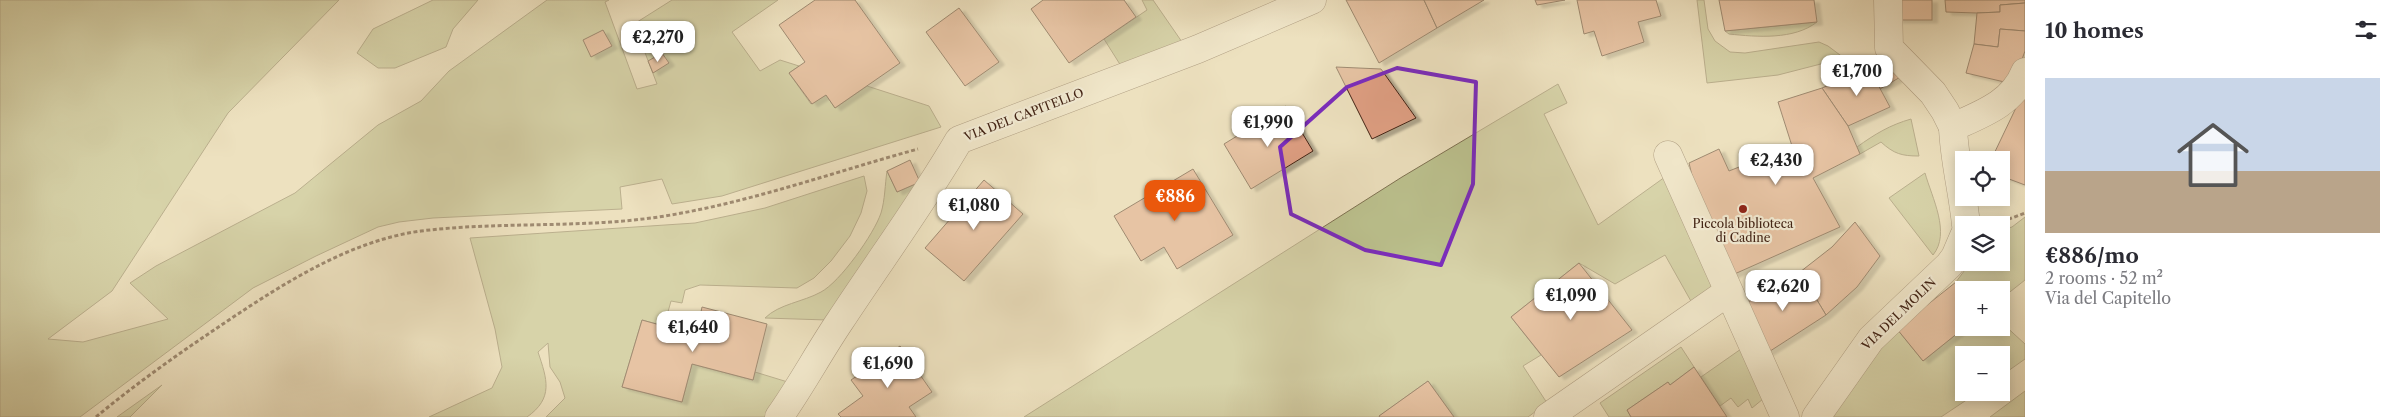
<!DOCTYPE html>
<meta charset="utf-8">
<style>
:root{--surface:#fff;--page:#f7f7f7;--text:#2b2b33;--muted:#7c7c81;--accent:#ea580c}
body{margin:0;font-family:"Libre Caslon Text",serif;background:var(--page);color:var(--text);height:100vh;display:flex;flex-direction:column;font-size:19px;white-space:nowrap}
*{box-sizing:border-box;margin:0}
p{font-size:16px;color:var(--muted)}
.icon{flex:none;width:28px;height:28px;fill:none;stroke:currentColor;stroke-width:2;stroke-linecap:round;stroke-linejoin:round}
.map{position:relative;flex:1;overflow:hidden}
.side{display:flex;flex-direction:column;background:var(--surface);width:375px}
.side>*{flex:none}
.fabs{position:absolute;left:1955px;top:151px;display:grid;gap:10px}
.fabs a{display:grid;place-items:center;width:55px;height:55px;border-radius:0px;background:var(--surface);box-shadow:0 2px 12px #0003;font-size:25px}
.price{position:absolute;translate:-50% -42px;padding:0 11px;border-radius:10px;background:#fff;color:#222;font-size:16px;line-height:32px;filter:drop-shadow(0 1px 2px #0008)}
.price::after{content:'';position:absolute;left:50%;top:30px;width:15px;height:11px;margin-left:-8px;background:inherit;clip-path:polygon(0 0,100% 0,50% 100%)}
.price.selected{background:var(--accent);color:#fff}
ul{padding:0;list-style:none}
li{display:grid;align-content:center;gap:10px;height:265px;padding:0 20px}
li span{display:grid;place-items:center;height:155px;border-radius:0px;color:#555}
li>.icon{margin-inline-start:auto}
span .icon{width:90px;height:90px;fill:#fffc;stroke-width:1}
li b{font-size:21px}
h2{display:flex;justify-content:space-between;align-items:center;height:60px;padding:0 20px;font-size:21px}
main{display:flex;flex:1;min-height:0}
.map>svg:first-child{display:block}
.green{fill:#bcc28f;stroke:#7f7252}
.building{fill:#df9f83;stroke:#422315;filter:url(#shadow)}
.lines{fill:none;stroke-linecap:round;stroke-linejoin:round}
.minor-casing{stroke:#6d5240;stroke-width:29}
.path{stroke:#422315;stroke-width:3;stroke-dasharray:4 2.5;stroke-linecap:butt}
.minor{stroke:#f3ecd5;stroke-width:28}
.marked{fill:none;stroke:#7b2cbf;stroke-width:4;stroke-linejoin:round}
.poi-dot{fill:#8f2418;stroke:#f3ecd5;stroke-width:2}
.labels{text-anchor:middle;stroke-width:4.5;stroke-linejoin:round;paint-order:stroke}
.street-label{font-size:12px;fill:#422315;stroke:#f3ecd5}
.poi-label{font-size:12px;fill:#422315;stroke:#f3ecd5}
</style>
<main>
<div class="map">
<svg width="2025" height="417" viewBox="0 0 2025 417">
<defs>
<filter id="shadow"><feDropShadow dx="5.5" dy="3" stdDeviation="1" flood-color="#0004"/></filter>
</defs>
<rect width="100%" height="100%" fill="#ede1bf"/>
<filter id="stains"><feTurbulence type="fractalNoise" baseFrequency=".004" numOctaves="4"/><feColorMatrix values="0 0 0 0 .2 0 0 0 0 .09 0 0 0 0 .02 0 0 0 .5 -.17"/></filter>
<radialGradient id="worn" r=".72"><stop offset=".6" stop-color="#630" stop-opacity="0"/><stop offset="1" stop-color="#630" stop-opacity=".3"/></radialGradient>
<g class="green">
<polygon points="0,0 339,0 228,113 112,291 48,339 83,342 168,319 130,283 156,266 295,193 378,125 421,101 449,71 547,0 609,0 605,2 637,89 657,84 634,24 672,0 778,0 732,32 760,71 780,60 799,66 789,73 811,104 826,95 835,108 867,86 929,106 941,127 722,196 672,204 662,179 620,187 622,209 433,218 399,222 378,227 316,256 253,288 80,417 0,417"/>
<polygon points="433,0 478,0 453,29 446,47 395,68 378,68 357,53 373,29"/>
<polygon points="1142,0 1153,0 1182,42 1121,66 1104,39 1147,10"/>
<polygon points="1697,0 1704,0 1708,29 1715,41 1730,52 1745,53 1819,42 1828,46 1844,58 1778,75 1707,83"/>
<path d="M1817,22C1794,40 1757,37 1729,34L1725,31Z"/>
<polygon points="1558,84 1567,103 1544,114 1598,225 1665,177 1714,290 1692,303 1665,255 1615,284 1579,263 1511,317 1541,355 1523,366 1547,403 1528,417 1454,417 1428,381 1378,417 1024,417 1402,177"/>
<path d="M1911,119L1919,156C1902,156 1894,154 1881,142L1860,154L1857,147C1875,134 1890,125 1911,119Z"/>
<path d="M887,171L897,192L920,182L827,320L765,318C779,304 803,302 821,292C840,282 874,234 881,213C885,200 885,184 887,171Z"/>
<path d="M1925,173C1932,198 1951,233 1933,255L1889,198Z"/>
<path d="M864,176L867,191L861,213L850,236L831,261L814,278L797,288L700,285L685,290L682,303L671,301L664,326L642,320L622,387L682,402L692,364L753,380L755,372L791,383L768,417H546L565,398L560,382L550,367L548,343L538,352C547,379 554,398 527,417H429L492,388L502,367L495,329L470,238L695,223L765,208Z"/>
<polygon points="2025,217 2025,280 2001,299 2001,290 1964,291 1956,282 1970,263 2001,262 2001,230 2012,227"/>
<polygon points="2001,322 2025,344 2025,359 2001,376 2001,355 1964,355 1964,392 1977,393 1941,417 1823,417 1897,329 1923,361 1964,328 2001,328"/>
<polygon points="1681,347 1694,367 1670,385 1668,382 1627,410 1631,417 1609,417 1600,403"/>
<polygon points="1741,349 1763,399 1752,408 1748,399 1738,407 1731,398 1720,406 1701,377"/>
<polygon points="162,385 130,417 117,417"/>
<polygon points="2025,391 2025,417 1990,417"/>
</g>
<g class="building">
<polygon points="815,0 855,0 900,63 835,108 826,95 812,104 789,73 805,62 779,25"/>
<polygon points="1043,0 1124,0 1136,17 1069,63 1031,9"/>
<polygon points="1346,0 1424,0 1437,28 1379,63"/>
<polygon points="1424,0 1484,0 1437,28"/>
<polygon points="1535,0 1565,0 1537,5"/>
<polygon points="1577,0 1656,0 1661,16 1638,22 1644,42 1602,56 1594,31 1584,34"/>
<polygon points="1719,0 1814,0 1817,22 1725,31"/>
<rect x="1897" y="0" width="35" height="20"/>
<polygon points="1945,0 2025,0 2025,3 2000,5 2000,12 1977,13 1946,12"/>
<polygon points="2025,3 2025,31 2000,29 1998,47 1974,44 1977,13 2000,12 2000,5"/>
<polygon points="959,8 999,62 965,86 926,32"/>
<polygon points="2000,29 2025,31 2025,51 2013,84 1966,73 1974,44 1998,47"/>
<polygon points="603,30 612,46 591,57 583,40"/>
<polygon points="662,53 669,63 653,73 648,61"/>
<polygon points="1884,58 1902,76 1880,89 1869,68"/>
<polygon points="1336,67 1381,69 1416,118 1372,139"/>
<polygon points="1869,68 1890,107 1848,126 1822,88"/>
<polygon points="1822,88 1848,126 1860,154 1813,178 1840,227 1730,276 1696,192 1689,163 1719,149 1729,171 1792,146 1778,102"/>
<polygon points="2024,91 2025,91 2025,185 2001,176 2001,160 1991,160"/>
<polygon points="1286,106 1313,151 1251,189 1224,144"/>
<polygon points="910,160 920,182 897,192 887,171"/>
<polygon points="1193,169 1233,235 1177,269 1164,247 1141,261 1114,216"/>
<polygon points="984,180 1023,214 964,281 925,248"/>
<polygon points="1855,222 1880,256 1857,287 1826,315 1800,272 1832,247"/>
<polygon points="1579,263 1632,330 1559,377 1511,317"/>
<polygon points="1800,272 1826,315 1764,355 1743,305"/>
<polygon points="1956,282 1964,291 1964,328 1923,361 1897,329"/>
<polygon points="702,307 767,324 753,380 692,364 682,402 622,387 642,320 696,335"/>
<polygon points="900,346 932,392 909,407 916,417 841,417 838,414 863,396 851,380"/>
<polygon points="1694,367 1727,417 1631,417 1627,410 1668,382 1670,385"/>
<polygon points="1428,381 1454,417 1380,417 1379,416"/>
</g>
<g class="lines">
<g class="minor-casing">
<g id="minor">
<polyline points="1888,0 1889,48 1933,93 1945,111 1953,127"/>
<polyline points="1668,155 1785,417"/>
<path d="M1966,225C1963,192 1954,160 1953,127C1982,114 2013,103 2025,72"/>
<path d="M779,417C801,386 819,352 840,321C880,260 923,202 959,140L1198,49L1312,0"/>
<polyline points="1548,417 1728,292"/>
<polyline points="1816,417 1871,339 1949,265 1955,257 1964,236"/>
</g>
</g>
<g class="path">
<polyline points="1996,224 2025,213"/>
<path d="M96,417C133,386 174,357 214,330C275,289 346,241 421,231C501,221 584,229 665,216C751,202 834,172 918,149"/>
</g>
<use href="#minor" class="minor"/>
</g>
<path d="M0 0H2025V417H0ZM1397,68L1476,82L1473,184L1441,265L1365,250L1291,214L1280,147L1347,87Z" fill="#ede1bf" fill-opacity=".55" fill-rule="evenodd"/>
<path class="marked" d="M1397,68L1476,82L1473,184L1441,265L1365,250L1291,214L1280,147L1347,87Z"/>
<circle class="poi-dot" cx="1743" cy="209" r="5"/>
<g class="labels">
<g class="street-label">
<text transform="translate(1024 115) rotate(-21)" y="4">VIA DEL CAPITELLO</text>
<text transform="translate(1899 314) rotate(-44)" y="4">VIA DEL MOLIN</text>
</g>
<g class="poi-label">
<text x="1743" y="228">Piccola biblioteca<tspan x="1743" dy="14">di Cadine</tspan></text>
</g>
</g>
<rect width="100%" height="100%" filter="url(#stains)"/>
<rect width="100%" height="100%" fill="url(#worn)"/>
</svg>
<div class="fabs">
<a><svg class="icon" aria-label="locate" viewBox="0 0 24 24"><circle cx="12" cy="12" r="6"/><path d="M12 2v4M12 18v4M2 12h4M18 12h4"/></svg></a>
<a><svg class="icon" aria-label="layers" viewBox="0 0 24 24"><path d="M12 4l9 5-9 5-9-5zM3 14l9 5 9-5"/></svg></a>
<a>+</a>
<a>−</a>
</div>
<b class="price" style="left:658px;top:63px">€2,270</b>
<b class="price" style="left:1857px;top:97px">€1,700</b>
<b class="price" style="left:1268px;top:148px">€1,990</b>
<b class="price" style="left:1776px;top:186px">€2,430</b>
<b class="price selected" style="left:1175px;top:222px">€886</b>
<b class="price" style="left:974px;top:231px">€1,080</b>
<b class="price" style="left:1783px;top:312px">€2,620</b>
<b class="price" style="left:1571px;top:321px">€1,090</b>
<b class="price" style="left:693px;top:353px">€1,640</b>
<b class="price" style="left:888px;top:389px">€1,690</b>
</div>
<section class="side">
<h2>10 homes<svg class="icon" aria-label="filters" viewBox="0 0 24 24"><path d="M4 7h16M4 17h16"/><circle cx="9" cy="7" r="2"/><circle cx="15" cy="17" r="2"/></svg></h2>
<ul>
<li><span style="background:linear-gradient(#c9d6e8 60%,#b9a48a 0)"><svg class="icon" aria-label="home" viewBox="0 0 24 24"><path d="M3 11l9-7 9 7M6 9v11h12V9"/></svg></span><div><b>€886/mo</b><p>2 rooms · 52 m²</p><p>Via del Capitello</p></div></li>
</ul>
</section>
</main>
